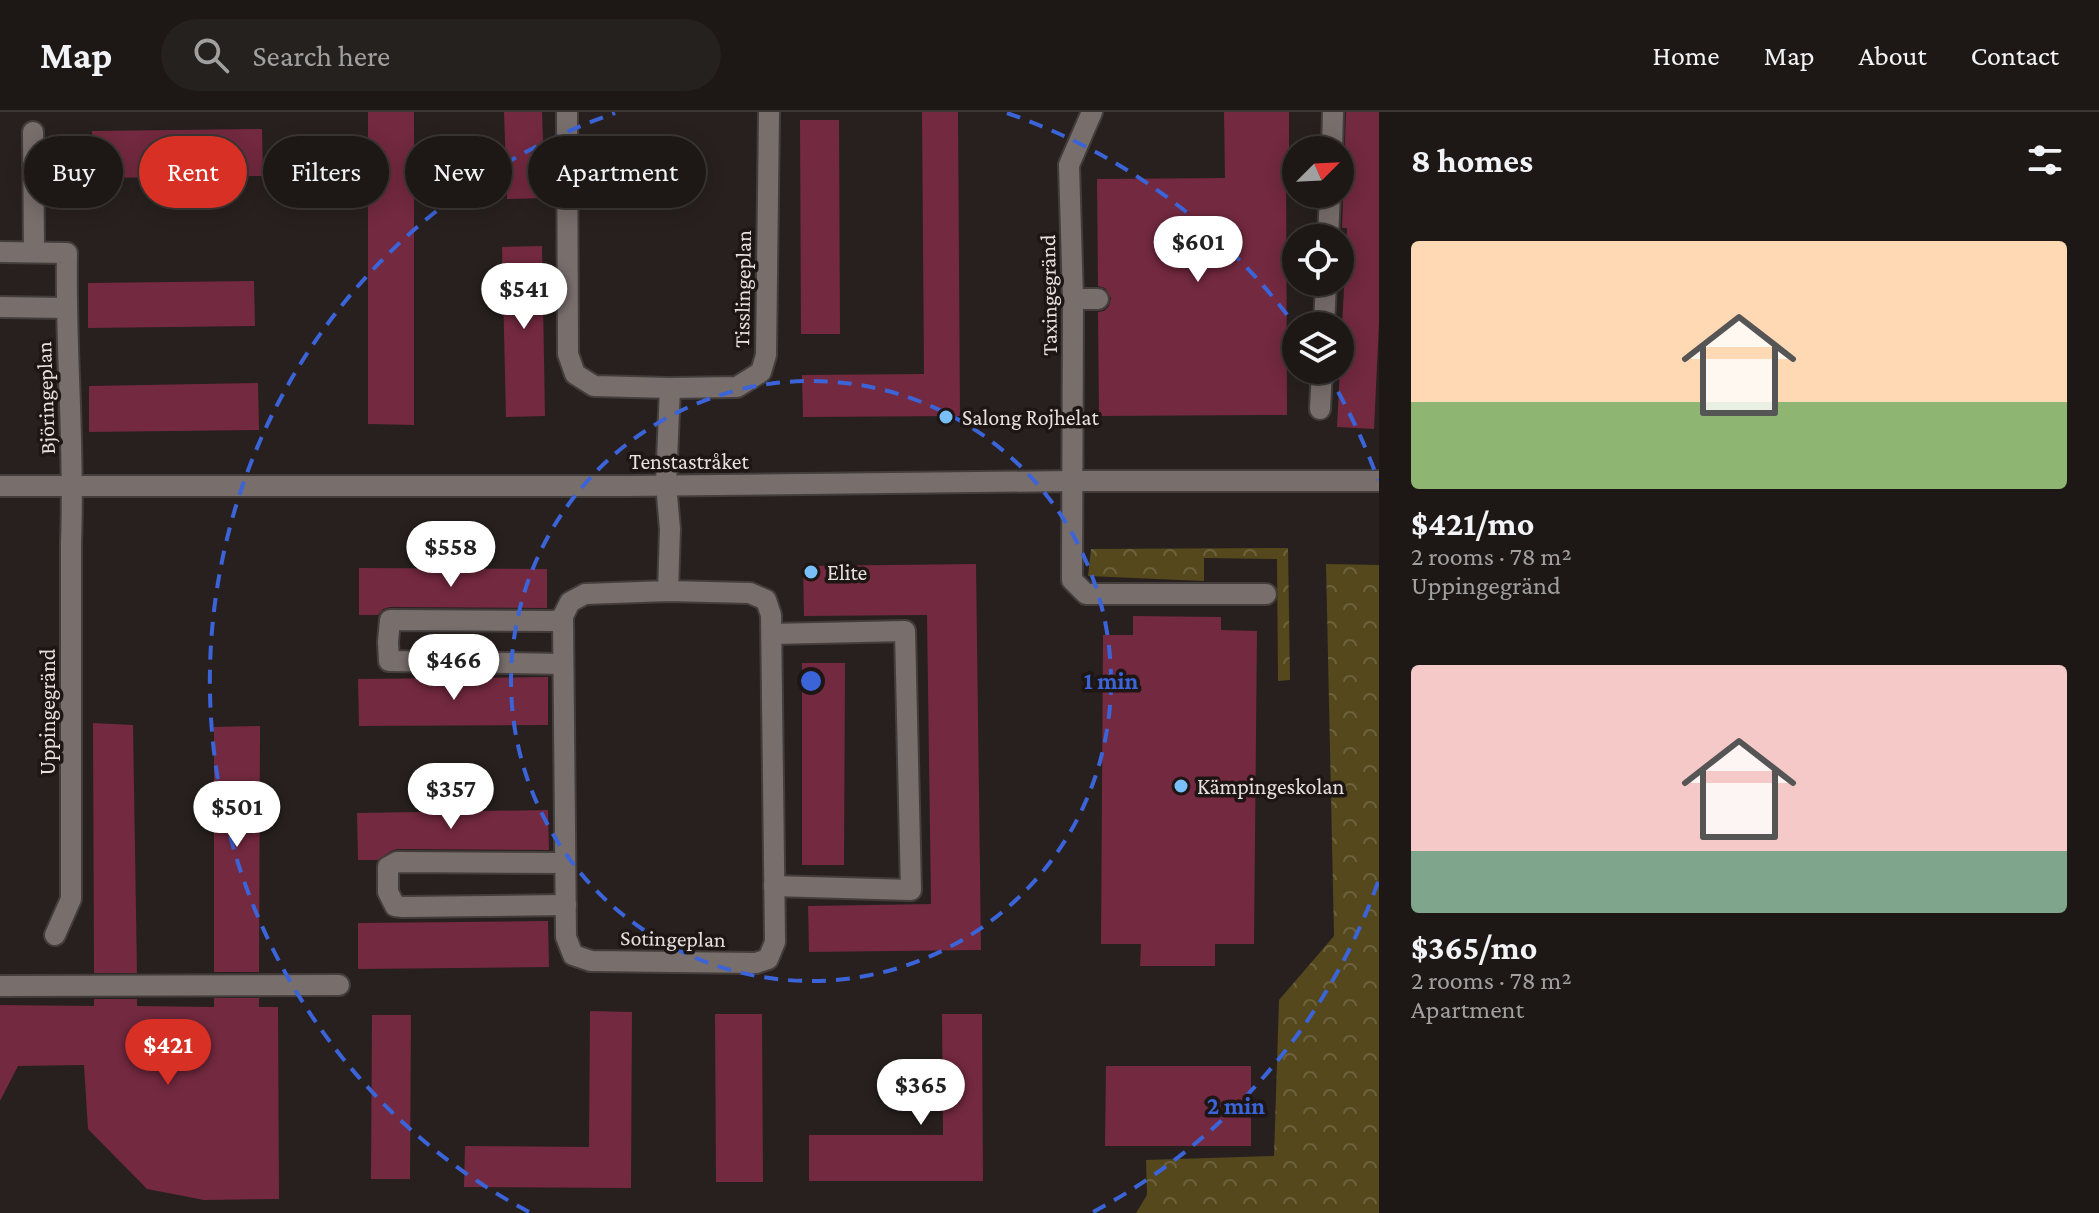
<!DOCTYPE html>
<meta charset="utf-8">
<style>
:root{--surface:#1d1816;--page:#25211f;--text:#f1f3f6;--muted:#a0a0a1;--line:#3b3735;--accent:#d93025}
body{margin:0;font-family:"Crimson Pro",serif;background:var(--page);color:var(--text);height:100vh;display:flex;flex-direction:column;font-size:30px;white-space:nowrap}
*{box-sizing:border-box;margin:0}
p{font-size:26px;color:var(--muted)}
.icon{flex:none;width:44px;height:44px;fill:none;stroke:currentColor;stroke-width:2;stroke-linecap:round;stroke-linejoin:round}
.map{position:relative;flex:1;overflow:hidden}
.side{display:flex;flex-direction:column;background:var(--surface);width:720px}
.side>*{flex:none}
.top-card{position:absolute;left:24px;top:24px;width:760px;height:72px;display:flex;gap:16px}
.needle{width:52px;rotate:66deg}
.fabs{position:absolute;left:1282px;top:24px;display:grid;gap:16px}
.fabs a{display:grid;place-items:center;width:72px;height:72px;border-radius:50%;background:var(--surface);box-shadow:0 4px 20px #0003,0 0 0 2px var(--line);font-size:40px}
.price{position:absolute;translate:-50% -68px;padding:0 18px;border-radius:28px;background:#fff;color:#222;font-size:26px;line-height:52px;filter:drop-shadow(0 2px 4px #0008)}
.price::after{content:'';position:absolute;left:50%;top:48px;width:24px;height:18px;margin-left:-12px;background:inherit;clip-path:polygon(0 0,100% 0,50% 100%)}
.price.on{background:var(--accent);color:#fff}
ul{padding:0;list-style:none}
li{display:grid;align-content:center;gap:16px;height:424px;padding:0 32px}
li span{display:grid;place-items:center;height:248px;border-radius:8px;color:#555}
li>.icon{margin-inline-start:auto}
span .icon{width:144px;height:144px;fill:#fffc;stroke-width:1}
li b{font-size:34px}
h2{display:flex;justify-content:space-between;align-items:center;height:96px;padding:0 32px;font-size:34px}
.tag{padding:0 28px;border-radius:36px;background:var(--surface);box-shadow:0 4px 20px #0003,0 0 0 2px var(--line);font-size:28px;line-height:72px}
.tag.on{background:var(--accent);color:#fff}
header{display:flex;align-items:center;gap:48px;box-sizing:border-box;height:112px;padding:0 40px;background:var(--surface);border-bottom:2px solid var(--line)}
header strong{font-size:38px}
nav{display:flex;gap:44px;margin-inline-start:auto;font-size:28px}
.search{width:560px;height:72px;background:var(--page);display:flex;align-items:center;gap:20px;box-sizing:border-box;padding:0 28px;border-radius:44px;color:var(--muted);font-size:30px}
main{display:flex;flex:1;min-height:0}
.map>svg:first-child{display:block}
.forest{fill:url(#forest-crowns)}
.building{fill:#73293f}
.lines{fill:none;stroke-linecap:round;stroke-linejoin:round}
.minor-casing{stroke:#433d3c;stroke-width:24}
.minor{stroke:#786e6c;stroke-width:20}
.ring{fill:none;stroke:#3b64d9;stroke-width:4;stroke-dasharray:14 10}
.poi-dot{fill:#79bff8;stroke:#1d1614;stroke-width:3}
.labels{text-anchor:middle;stroke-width:7;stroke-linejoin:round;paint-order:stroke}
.street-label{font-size:22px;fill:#e6e0df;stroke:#1d1614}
.poi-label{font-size:22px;fill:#e6e0df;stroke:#1d1614;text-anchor:start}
.centre{fill:#3b64d9;stroke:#1d1614;stroke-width:4}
.ring-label{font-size:24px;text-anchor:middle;font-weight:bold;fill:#3b64d9;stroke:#1d1614;stroke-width:7;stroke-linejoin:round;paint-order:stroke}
</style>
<header>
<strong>Map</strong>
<div class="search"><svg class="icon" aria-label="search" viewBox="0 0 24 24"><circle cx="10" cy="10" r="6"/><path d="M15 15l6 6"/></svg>Search here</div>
<nav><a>Home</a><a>Map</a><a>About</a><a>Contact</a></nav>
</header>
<main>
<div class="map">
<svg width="1379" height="1101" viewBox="0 0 1379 1101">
<defs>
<pattern id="forest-crowns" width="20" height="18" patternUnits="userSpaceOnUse" patternTransform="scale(2)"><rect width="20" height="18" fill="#54481c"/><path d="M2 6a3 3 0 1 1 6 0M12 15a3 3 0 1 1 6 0" fill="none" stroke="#6d623d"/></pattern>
</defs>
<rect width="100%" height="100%" fill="#27201e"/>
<g class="forest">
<polygon points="1288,436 1290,568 1278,569 1277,447 1204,446 1204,469 1088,464 1091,437"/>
<polygon points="1326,452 1379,453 1379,1101 1136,1101 1147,1083 1146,1048 1274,1044 1279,888 1334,824"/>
</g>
<g class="building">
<polygon points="368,0 414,0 414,313 368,312"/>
<polygon points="504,0 542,0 545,86 507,87"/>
<polygon points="922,0 958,0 960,304 803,305 802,263 924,262"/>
<polygon points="1224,0 1289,0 1289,42 1286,42 1287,303 1099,304 1098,200 1104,199 1109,194 1111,186 1105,176 1098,174 1097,67 1225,66"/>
<polygon points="1346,0 1379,0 1379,212 1374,317 1337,315 1347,116 1342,116"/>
<polygon points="800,8 839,8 840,222 801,222"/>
<polygon points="262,17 263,64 93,66 92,19"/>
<polygon points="542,134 545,304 506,305 502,135"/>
<polygon points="254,169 255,214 88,216 88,171"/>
<polygon points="258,271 259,318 89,320 89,274"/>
<polygon points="976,452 981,838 809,840 808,794 931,792 927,503 804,504 803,454"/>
<polygon points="359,456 547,457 547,496 390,495 383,497 378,503 359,503"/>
<polygon points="1133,504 1221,505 1221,518 1257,519 1254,832 1215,832 1215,854 1140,854 1141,832 1101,832 1103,523 1133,523"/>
<polygon points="802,551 845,551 844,753 802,753"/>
<polygon points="548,565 548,613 359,614 358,567"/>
<polygon points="93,611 133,613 137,861 94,861"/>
<polygon points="260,614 259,860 214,860 214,615"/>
<polygon points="548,698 549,738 397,737 391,739 378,748 358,748 357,701"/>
<polygon points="548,809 549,855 358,857 358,811"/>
<polygon points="214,886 259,886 259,895 278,895 279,1087 204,1088 147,1077 88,1017 84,953 18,954 0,989 0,893 94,894 94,887 137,887 137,894 214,895"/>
<polygon points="590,899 632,900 631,1076 464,1075 465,1034 589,1035"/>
<polygon points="715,902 762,902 763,1070 716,1070"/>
<polygon points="942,902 982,902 983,1069 809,1069 809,1023 943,1023"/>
<polygon points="372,903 411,903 410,1067 371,1067"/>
<polygon points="1106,954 1251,954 1251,1034 1105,1034"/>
</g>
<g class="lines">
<g class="minor-casing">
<g id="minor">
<polyline points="567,0 568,242 575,262 594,274 670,276 737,275 761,260 766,243 769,0"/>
<polyline points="1092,0 1069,53 1073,187 1072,468 1086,482 1266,482"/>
<polyline points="33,20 34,140"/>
<polyline points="1332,38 1333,0"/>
<polyline points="1328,126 1330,82"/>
<path d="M0,140L67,141C65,237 75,334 71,430V787L55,823"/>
<polyline points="1073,187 1098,187"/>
<polyline points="0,195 66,196"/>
<polyline points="1324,214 1326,170"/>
<polyline points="1320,297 1322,258"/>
<polyline points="0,374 627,374 1073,369 1379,369"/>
<polyline points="668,479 585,482 570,490 563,504 566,825 573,843 591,849 756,851 768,847 775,830 771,503 766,488 750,481 668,479 670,417 666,372 670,276"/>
<polyline points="563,508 552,509 390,508 388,530 389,549 563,552"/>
<polyline points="772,522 905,519 911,778 774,774"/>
<polyline points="565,751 397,750 388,755 388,780 395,794 403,795 566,793"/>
<polyline points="0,874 339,873"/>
</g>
</g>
<use href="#minor" class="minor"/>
</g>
<g class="ring">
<circle cx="811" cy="569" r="300"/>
<path d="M1378 770A601 601 0 0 1 1093 1100M529 1100A601 601 0 0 1 615 1M1007 1A601 601 0 0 1 1294 212M1326 259A601 601 0 0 1 1378 368"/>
</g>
<g class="poi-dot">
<circle cx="946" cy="305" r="8"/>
<circle cx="811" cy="460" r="8"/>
<circle cx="1181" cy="674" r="8"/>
</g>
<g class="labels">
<g class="street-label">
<text transform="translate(742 177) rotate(-89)" y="8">Tisslingeplan</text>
<text transform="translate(1048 183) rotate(-91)" y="8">Taxingegränd</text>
<text transform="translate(45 286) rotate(-92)" y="8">Björingeplan</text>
<text x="689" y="357">Tenstastråket</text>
<text transform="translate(47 600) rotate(-90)" y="8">Uppingegränd</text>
<text transform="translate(673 826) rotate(1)" y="8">Sotingeplan</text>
</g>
<g class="poi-label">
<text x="962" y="313">Salong Rojhelat</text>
<text x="827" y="468">Elite</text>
<text x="1197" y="682">Kämpingeskolan</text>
</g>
</g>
<circle cx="811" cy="569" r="12" class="centre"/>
<g class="ring-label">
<text x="1111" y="577">1 min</text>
<text x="1236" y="1002">2 min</text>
</g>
</svg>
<div class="fabs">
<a><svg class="needle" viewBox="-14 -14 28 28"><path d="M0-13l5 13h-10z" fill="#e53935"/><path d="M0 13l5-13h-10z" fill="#a0a0a1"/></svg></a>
<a><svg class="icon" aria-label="locate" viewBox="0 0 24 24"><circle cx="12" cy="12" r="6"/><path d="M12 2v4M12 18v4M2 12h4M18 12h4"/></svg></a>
<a><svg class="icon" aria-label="layers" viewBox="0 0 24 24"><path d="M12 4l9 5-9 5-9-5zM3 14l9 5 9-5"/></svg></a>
</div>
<b class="price" style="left:1198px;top:172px">$601</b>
<b class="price" style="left:524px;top:219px">$541</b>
<b class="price" style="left:451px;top:477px">$558</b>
<b class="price" style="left:454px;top:590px">$466</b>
<b class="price" style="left:451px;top:719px">$357</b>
<b class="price" style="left:237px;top:737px">$501</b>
<b class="price on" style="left:168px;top:975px">$421</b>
<b class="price" style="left:921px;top:1015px">$365</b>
<div class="top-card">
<a class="tag">Buy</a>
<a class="tag on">Rent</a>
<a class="tag">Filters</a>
<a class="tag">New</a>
<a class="tag">Apartment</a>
</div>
</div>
<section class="side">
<h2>8 homes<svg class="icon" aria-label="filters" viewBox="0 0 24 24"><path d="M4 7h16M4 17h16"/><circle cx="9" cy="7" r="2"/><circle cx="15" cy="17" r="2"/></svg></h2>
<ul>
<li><span style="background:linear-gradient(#ffd9b3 65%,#8fb573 0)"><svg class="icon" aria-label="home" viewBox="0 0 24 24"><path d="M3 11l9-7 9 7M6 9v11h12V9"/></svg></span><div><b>$421/mo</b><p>2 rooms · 78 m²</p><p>Uppingegränd</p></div></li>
<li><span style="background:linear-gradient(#f6c9c9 75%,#7fa58c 0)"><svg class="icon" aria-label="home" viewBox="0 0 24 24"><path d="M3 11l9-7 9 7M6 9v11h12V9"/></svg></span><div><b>$365/mo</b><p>2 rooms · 78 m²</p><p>Apartment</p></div></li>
</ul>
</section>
</main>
